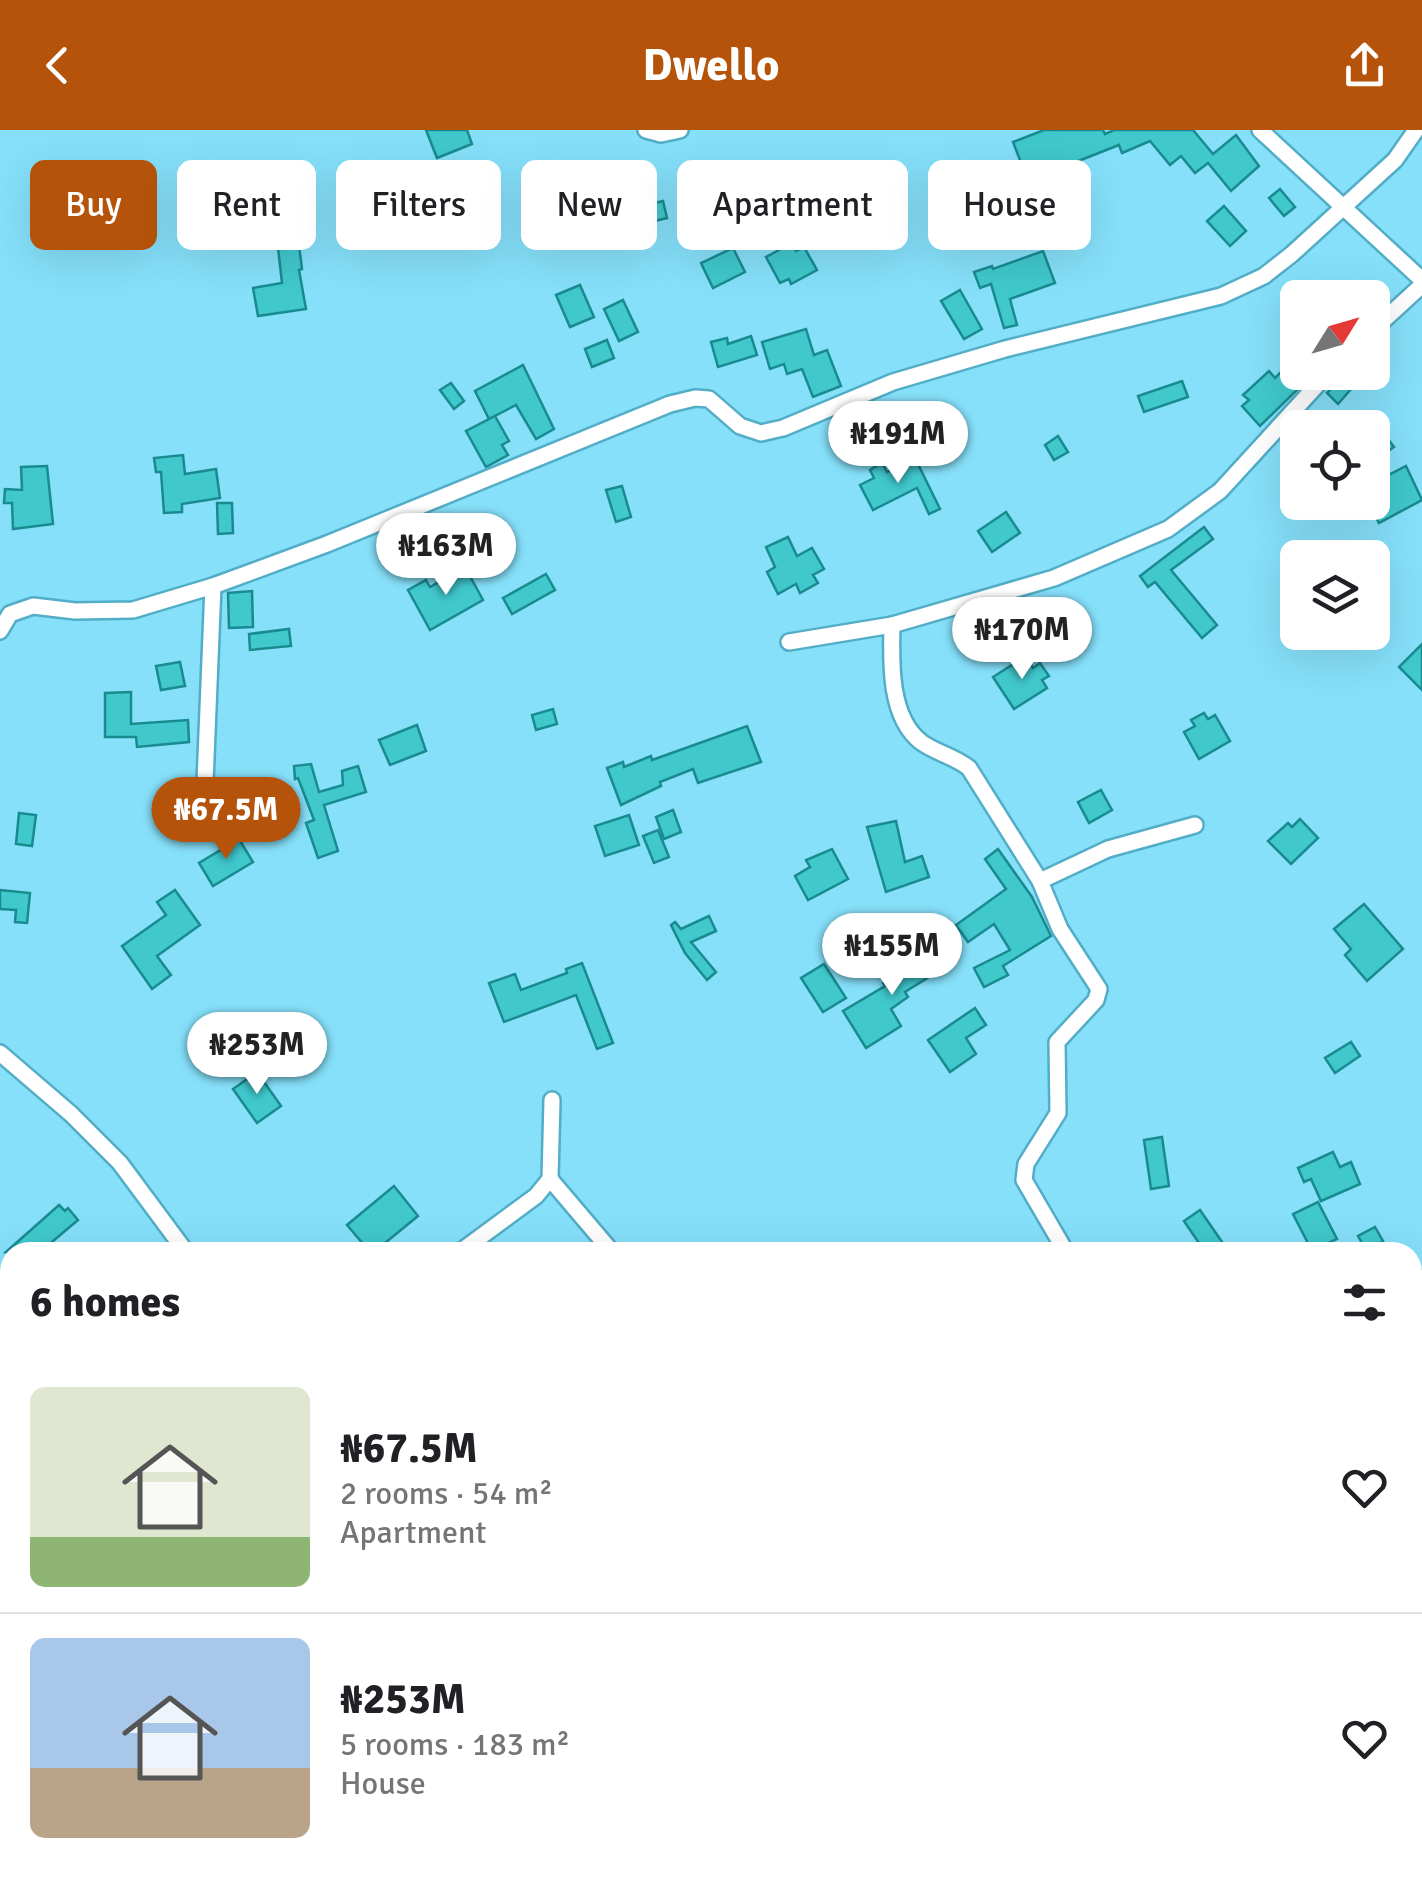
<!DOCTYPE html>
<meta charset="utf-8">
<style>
:root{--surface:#fff;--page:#f6f6f6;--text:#202124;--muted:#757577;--line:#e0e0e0;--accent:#b45309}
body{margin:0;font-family:Signika,sans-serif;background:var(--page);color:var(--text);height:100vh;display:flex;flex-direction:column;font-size:38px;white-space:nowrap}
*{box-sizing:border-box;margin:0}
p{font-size:32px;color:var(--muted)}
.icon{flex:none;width:55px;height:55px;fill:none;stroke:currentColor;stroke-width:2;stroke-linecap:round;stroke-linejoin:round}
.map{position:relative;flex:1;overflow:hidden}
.side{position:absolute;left:0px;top:1112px;width:1422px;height:642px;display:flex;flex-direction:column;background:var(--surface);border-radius:30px 30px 0 0;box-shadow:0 10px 40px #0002}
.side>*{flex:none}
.banner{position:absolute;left:30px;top:30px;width:1362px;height:90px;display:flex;gap:20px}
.needle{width:65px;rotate:53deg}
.buttons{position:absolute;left:1280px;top:150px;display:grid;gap:20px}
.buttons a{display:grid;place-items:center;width:110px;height:110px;border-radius:15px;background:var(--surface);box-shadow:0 10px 40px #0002;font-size:50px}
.price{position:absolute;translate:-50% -85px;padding:0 22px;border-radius:35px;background:#fff;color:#222;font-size:32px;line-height:65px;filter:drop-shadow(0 2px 5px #0008)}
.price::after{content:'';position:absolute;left:50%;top:60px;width:30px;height:22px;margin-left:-15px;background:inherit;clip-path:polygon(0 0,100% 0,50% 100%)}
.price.selected{background:var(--accent);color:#fff}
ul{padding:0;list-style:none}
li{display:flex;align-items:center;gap:30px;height:250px;padding:0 30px}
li+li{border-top:2px solid var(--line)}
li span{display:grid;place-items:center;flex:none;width:280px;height:200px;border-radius:15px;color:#555}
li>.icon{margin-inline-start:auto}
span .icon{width:120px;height:120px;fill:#fffc;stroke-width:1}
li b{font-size:42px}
h2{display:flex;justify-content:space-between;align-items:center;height:120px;padding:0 30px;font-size:42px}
.chip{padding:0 35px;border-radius:15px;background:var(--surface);box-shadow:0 10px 40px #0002;font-size:35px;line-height:90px}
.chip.selected{background:var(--accent);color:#fff}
header{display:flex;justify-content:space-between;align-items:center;height:130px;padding:0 30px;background:var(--accent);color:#fff;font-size:45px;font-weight:700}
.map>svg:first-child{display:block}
.building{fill:#40c8cd;stroke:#198b8f;stroke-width:2.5}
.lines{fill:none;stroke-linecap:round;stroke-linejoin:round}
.street-casing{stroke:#52adc6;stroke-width:20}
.street{stroke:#fff;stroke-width:15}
</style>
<header><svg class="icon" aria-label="back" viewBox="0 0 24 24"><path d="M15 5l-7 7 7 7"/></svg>Dwello<svg class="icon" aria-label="share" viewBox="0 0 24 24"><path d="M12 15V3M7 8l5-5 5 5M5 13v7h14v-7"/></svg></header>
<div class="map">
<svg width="1422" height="1754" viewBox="0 0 1422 1754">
<rect width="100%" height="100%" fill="#86e0fa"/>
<g class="building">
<polygon points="426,0 467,0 472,14 437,28"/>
<polygon points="1044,0 1103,0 1105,4 1114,0 1193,0 1213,24 1236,5 1259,36 1231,61 1208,33 1195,43 1181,26 1170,35 1150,11 1122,23 1119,15 1025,52 1039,90 1026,95 1008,44 1023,38 1013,12"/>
<polygon points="1280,59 1295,77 1284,86 1269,68"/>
<polygon points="663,71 667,88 643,94 638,77"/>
<polygon points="1224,76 1246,101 1230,116 1207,91"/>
<polygon points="792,113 796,121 804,117 817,140 791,154 789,149 780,153 766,127"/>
<polygon points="299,115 302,139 299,140 306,179 258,186 253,158 282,153 278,118"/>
<polygon points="733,118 745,142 713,158 701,133"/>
<polygon points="1043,121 1055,153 1010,169 1017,195 1004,198 991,154 980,158 974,142 992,136 993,139"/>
<polygon points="580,155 594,187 570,197 556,165"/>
<polygon points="960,160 982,199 964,209 941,171"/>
<polygon points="623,170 638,202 619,211 604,179"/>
<polygon points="806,199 814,225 827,220 841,256 813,267 802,239 787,244 784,234 770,239 762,212"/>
<polygon points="751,206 757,225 718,237 711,212 727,208 728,214"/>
<polygon points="607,210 614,228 592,237 585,219"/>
<polygon points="523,235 554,299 536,309 516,275 489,289 475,261"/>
<polygon points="1283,240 1299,258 1260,296 1242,276 1249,270 1243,265 1269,241 1275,248"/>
<polygon points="1340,249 1351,259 1338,274 1327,263"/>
<polygon points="1182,251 1188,267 1144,282 1138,266"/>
<polygon points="451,253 464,271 454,279 440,260"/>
<polygon points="495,286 509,311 502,315 508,325 486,337 466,301"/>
<polygon points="1372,288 1394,317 1372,332"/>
<polygon points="1058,306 1068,322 1054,330 1045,315"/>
<polygon points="183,325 185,344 216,339 220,368 182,374 182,382 164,383 161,342 156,342 154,328"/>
<polygon points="917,332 940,379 929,384 917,358 873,380 860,355 874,348 870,340 882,333 887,342 902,334 904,338"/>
<polygon points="47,336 53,394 13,399 12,373 4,373 5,359 22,360 21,337"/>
<polygon points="1406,336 1422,370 1379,393 1370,376 1386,368 1377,351"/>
<polygon points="622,356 631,387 616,392 606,360"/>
<polygon points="217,373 232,373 233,403 218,404"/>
<polygon points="1006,382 1020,403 992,422 978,401"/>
<polygon points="1204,397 1213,409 1171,440 1217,495 1202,508 1155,452 1148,457 1140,446"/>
<polygon points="788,407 797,426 812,418 824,439 813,445 818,453 800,463 796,454 778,464 767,442 775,437 766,417"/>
<polygon points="465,437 483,470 430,500 408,460 426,450 430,457"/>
<polygon points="546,444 555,460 512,484 503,468"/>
<polygon points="252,461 253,497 229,498 228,463"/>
<polygon points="289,499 291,516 250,520 249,504"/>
<polygon points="1422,514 1422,560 1399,537"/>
<polygon points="1026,526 1033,538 1040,533 1049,546 1042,550 1047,558 1014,579 993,547"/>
<polygon points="180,532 185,556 161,560 156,536"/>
<polygon points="131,562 131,594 188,590 189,612 137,617 136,607 105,607 105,563"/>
<polygon points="553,579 557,594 536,600 532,585"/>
<polygon points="1204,583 1208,589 1215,585 1230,611 1199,629 1184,602 1195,596 1191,590"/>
<polygon points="417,595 426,621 390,635 379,610"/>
<polygon points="747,596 761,632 698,653 693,639 660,652 661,656 621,675 607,638 623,632 624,637 651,626 652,630"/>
<polygon points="311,634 319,662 343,655 342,641 358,636 366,662 324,675 338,721 318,728 306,693 314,690 298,648 295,649 294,636"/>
<polygon points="1101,660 1112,680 1089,693 1078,672"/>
<polygon points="673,680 681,702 664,709 656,687"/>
<polygon points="19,683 36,685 32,716 16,714"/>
<polygon points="629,685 639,715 605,726 595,696"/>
<polygon points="1300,689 1318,708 1291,734 1268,711 1288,693 1292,697"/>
<polygon points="896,691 905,732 922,726 929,747 886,762 867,697"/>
<polygon points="658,700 669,727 654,733 643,706"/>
<polygon points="239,709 253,732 213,756 199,733"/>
<polygon points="832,719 848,749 808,770 795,746 810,737 806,730"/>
<polygon points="998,719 1032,767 1051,806 1003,836 1008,845 984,857 974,838 1010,820 994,794 968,812 956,795 1006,759 985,729"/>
<polygon points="0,760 30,763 27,793 15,792 16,780 0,779"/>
<polygon points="175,760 200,795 157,826 171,845 152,859 122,816 166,785 157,772"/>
<polygon points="1364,774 1403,819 1367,851 1345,825 1351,819 1334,799"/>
<polygon points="709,786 716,801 691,812 716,842 707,850 685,823 671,795 675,792 681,799"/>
<polygon points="935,815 948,835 905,862 908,867 891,879 901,896 866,918 843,881 885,856 883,853 898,842 896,840"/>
<polygon points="582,833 613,913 597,919 576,865 504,892 489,853 515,844 521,860 567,843 566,839"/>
<polygon points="824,834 846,868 823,882 801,848"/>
<polygon points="975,878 986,895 966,908 976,924 950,942 928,910"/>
<polygon points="1351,912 1360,926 1335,943 1325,928"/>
<polygon points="257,942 281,976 257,993 233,959"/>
<polygon points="1162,1007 1169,1056 1151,1059 1144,1010"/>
<polygon points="1333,1022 1340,1037 1351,1032 1360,1054 1321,1071 1311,1049 1304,1052 1298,1038"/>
<polygon points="394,1056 418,1086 374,1122 370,1122 347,1095"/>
<polygon points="1318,1072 1337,1109 1312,1121 1293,1084"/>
<polygon points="59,1075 65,1081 68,1078 78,1090 40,1122 6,1122"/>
<polygon points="1200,1080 1229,1122 1184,1122 1199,1113 1184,1091"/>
<polygon points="1375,1097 1383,1111 1366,1120 1358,1106"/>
</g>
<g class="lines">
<g class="street-casing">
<g id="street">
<polyline points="646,0 661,4 680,0"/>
<polyline points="1260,0 1422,150"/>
<polyline points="1372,201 1422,155"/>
<path d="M892,495C891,532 889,587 921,612C936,623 954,626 969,638L1040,751L1060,799L1099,859L1096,870L1057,912L1058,983L1026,1034L1024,1050L1066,1122"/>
<polyline points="0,501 10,484 33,476 75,481 133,480 213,456 327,414 670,274 695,268 709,269 740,296 761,303 783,298 893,252 1005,219 1221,166 1264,146 1292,124 1395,30 1416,0"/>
<polyline points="789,512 892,495 1054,448 1168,399 1220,361 1329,242"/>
<polyline points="205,652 213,456"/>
<polyline points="1040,751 1108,719 1195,695"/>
<polyline points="0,923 71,984 120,1033 186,1122"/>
<polyline points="550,1049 612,1122"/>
<polyline points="460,1122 536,1066 550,1049 552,970"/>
<polyline points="1412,1157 1422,1148"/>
<polyline points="1007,1745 1013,1754"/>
<polyline points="1335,1745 1342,1754"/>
<polyline points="883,1754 888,1745"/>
</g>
</g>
<use href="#street" class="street"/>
</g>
</svg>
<div class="buttons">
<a><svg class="needle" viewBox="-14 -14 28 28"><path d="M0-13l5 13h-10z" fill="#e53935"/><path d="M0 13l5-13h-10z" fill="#757577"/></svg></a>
<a><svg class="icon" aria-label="locate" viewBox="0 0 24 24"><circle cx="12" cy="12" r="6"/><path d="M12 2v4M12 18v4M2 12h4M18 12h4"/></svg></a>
<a><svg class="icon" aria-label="layers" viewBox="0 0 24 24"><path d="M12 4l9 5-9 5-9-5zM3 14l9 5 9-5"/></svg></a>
</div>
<b class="price" style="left:898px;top:356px">₦191M</b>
<b class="price" style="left:446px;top:468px">₦163M</b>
<b class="price" style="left:1022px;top:552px">₦170M</b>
<b class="price selected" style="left:226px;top:732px">₦67.5M</b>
<b class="price" style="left:892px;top:868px">₦155M</b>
<b class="price" style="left:257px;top:967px">₦253M</b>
<div class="banner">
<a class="chip selected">Buy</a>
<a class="chip">Rent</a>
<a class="chip">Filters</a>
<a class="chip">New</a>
<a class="chip">Apartment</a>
<a class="chip">House</a>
</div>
<section class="side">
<h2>6 homes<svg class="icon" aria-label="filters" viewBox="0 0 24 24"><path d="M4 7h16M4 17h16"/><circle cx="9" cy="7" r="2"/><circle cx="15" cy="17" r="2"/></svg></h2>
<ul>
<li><span style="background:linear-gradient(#dfe7d0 75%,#8fb573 0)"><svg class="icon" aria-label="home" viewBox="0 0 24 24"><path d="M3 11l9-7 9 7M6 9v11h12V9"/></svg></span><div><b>₦67.5M</b><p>2 rooms · 54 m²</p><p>Apartment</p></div><svg class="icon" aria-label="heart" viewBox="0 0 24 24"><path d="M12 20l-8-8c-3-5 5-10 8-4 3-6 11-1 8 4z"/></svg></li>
<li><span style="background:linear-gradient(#a9c7e8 65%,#b9a48a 0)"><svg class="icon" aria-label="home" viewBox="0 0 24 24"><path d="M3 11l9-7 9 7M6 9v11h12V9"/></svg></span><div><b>₦253M</b><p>5 rooms · 183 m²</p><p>House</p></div><svg class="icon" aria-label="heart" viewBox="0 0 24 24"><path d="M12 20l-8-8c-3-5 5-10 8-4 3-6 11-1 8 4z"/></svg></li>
</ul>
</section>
</div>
